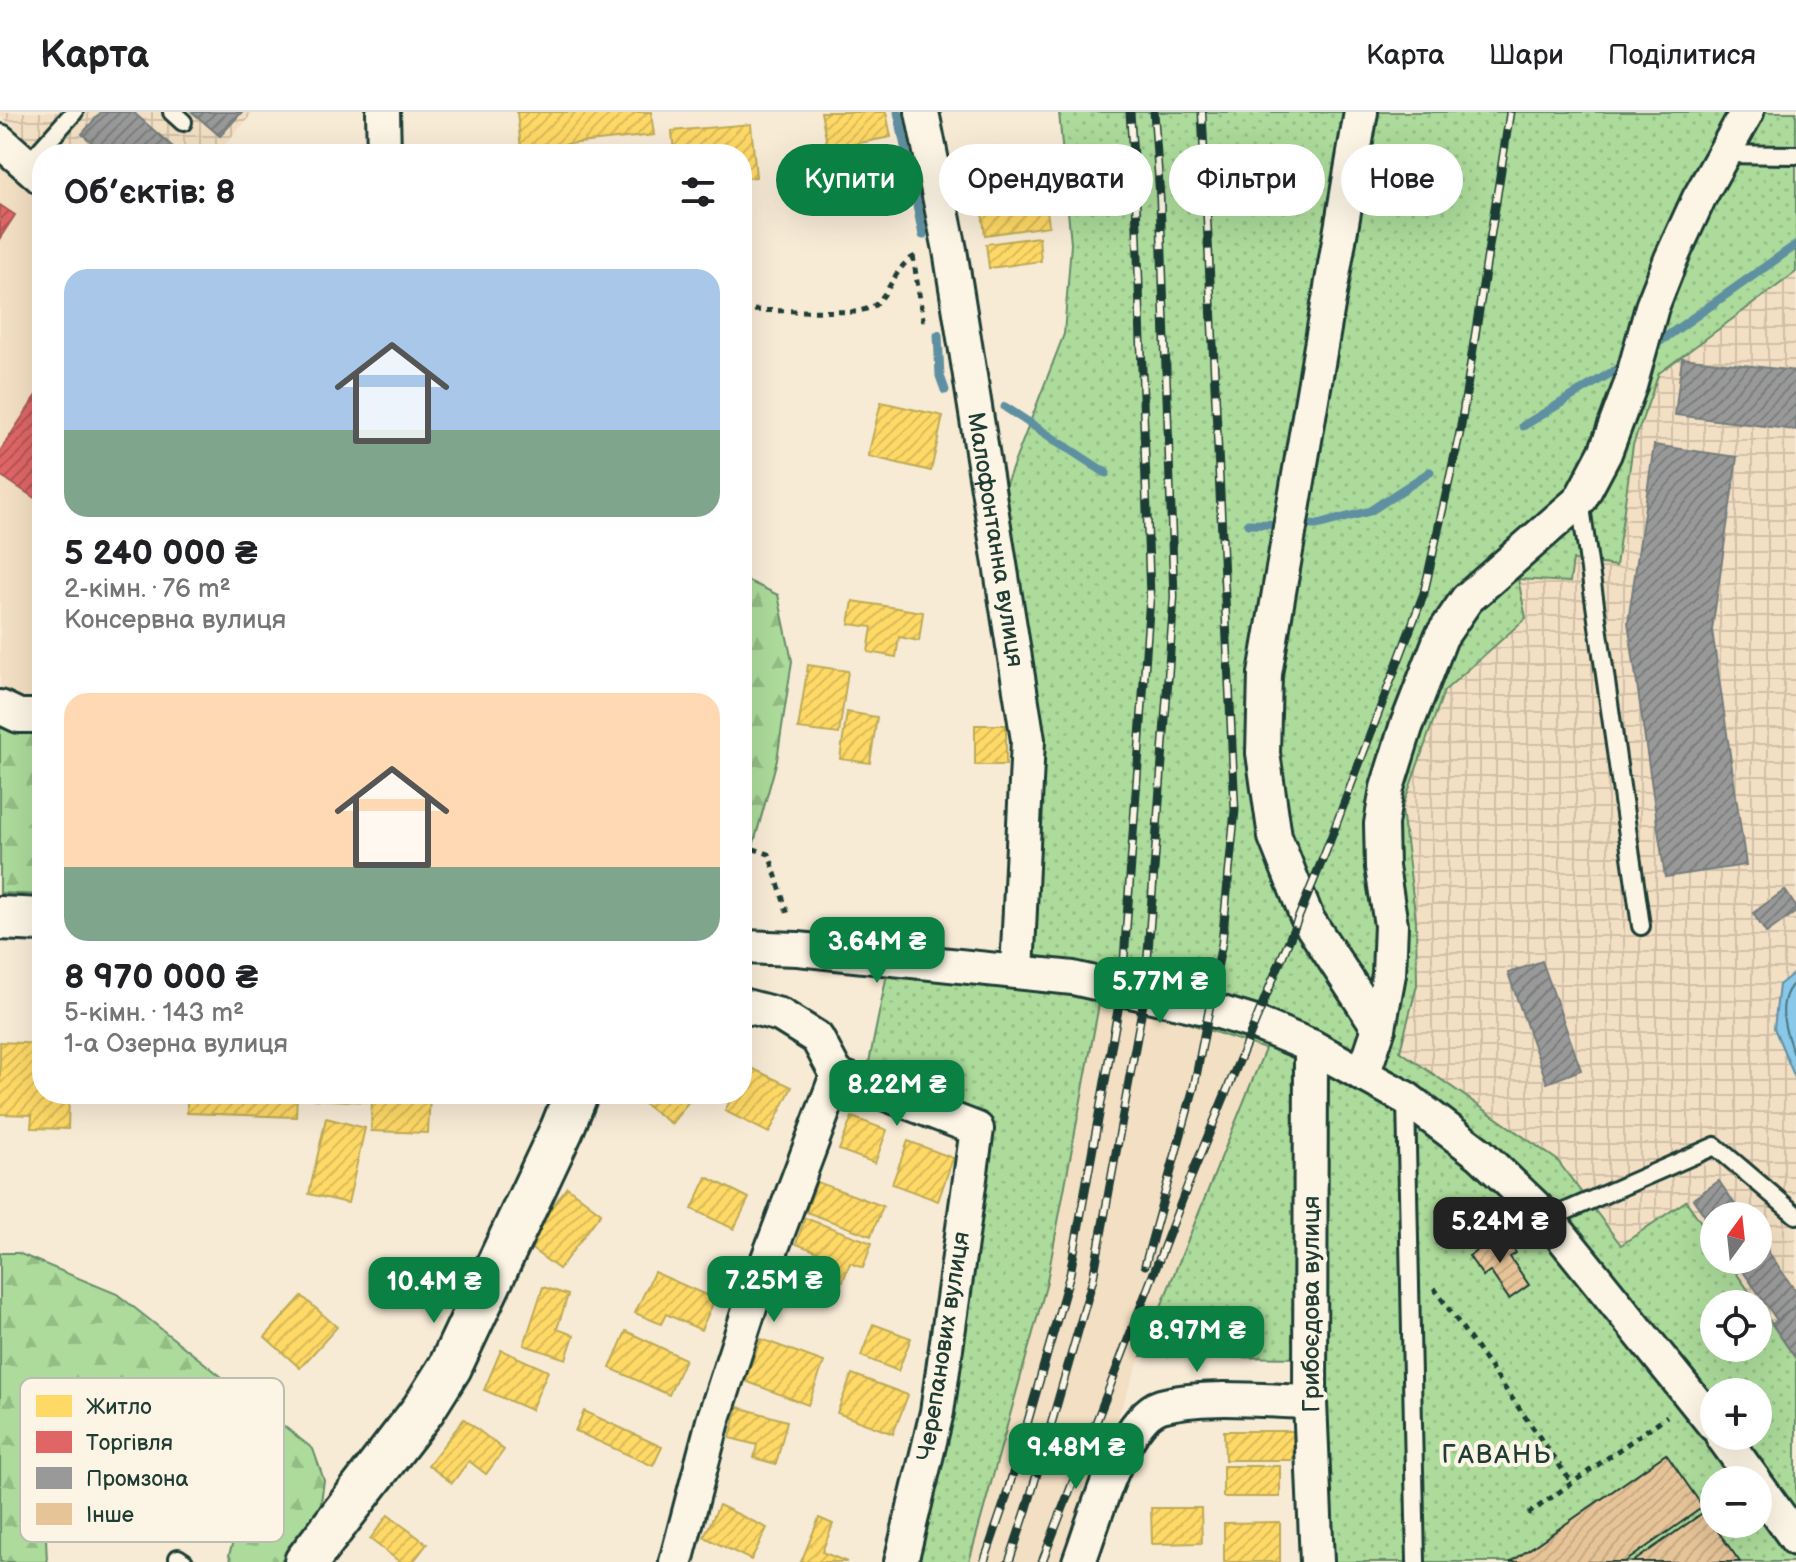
<!DOCTYPE html>
<html lang="uk">
<meta charset="utf-8">
<style>
:root{--surface:#fff;--page:#f2f2f2;--text:#202124;--muted:#757577;--line:#e0e0e0;--accent:#0b8043}
body{margin:0;font-family:"Balsamiq Sans",sans-serif;background:var(--page);color:var(--text);height:100vh;display:flex;flex-direction:column;font-size:30px;white-space:nowrap}
*{box-sizing:border-box;margin:0}
p{font-size:26px;color:var(--muted)}
.icon{flex:none;width:44px;height:44px;fill:none;stroke:currentColor;stroke-width:2;stroke-linecap:round;stroke-linejoin:round}
.map{position:relative;flex:1;overflow:hidden}
.side{position:absolute;left:32px;top:32px;width:720px;height:960px;display:flex;flex-direction:column;background:var(--surface);border-radius:32px;box-shadow:0 8px 32px #0002}
.side>*{flex:none}
.banner{position:absolute;left:776px;top:32px;width:760px;height:72px;display:flex;gap:16px}
.needle{width:52px;rotate:15deg}
.buttons{position:absolute;left:1700px;top:1090px;display:grid;gap:16px}
.buttons a{display:grid;place-items:center;width:72px;height:72px;border-radius:50%;background:var(--surface);box-shadow:0 8px 32px #0002;font-size:40px}
.price{position:absolute;translate:-50% -68px;padding:0 18px;border-radius:16px;background:var(--accent);color:#fff;font-size:26px;line-height:52px;filter:drop-shadow(0 2px 4px #0008)}
.price::after{content:'';position:absolute;left:50%;top:48px;width:24px;height:18px;margin-left:-12px;background:inherit;clip-path:polygon(0 0,100% 0,50% 100%)}
.price.active{background:#222;color:#fff}
ul{padding:0;list-style:none}
li{display:grid;align-content:center;gap:16px;height:424px;padding:0 32px}
li span{display:grid;place-items:center;height:248px;border-radius:24px;color:#555}
li>.icon{margin-inline-start:auto}
span .icon{width:144px;height:144px;fill:#fffc;stroke-width:1}
li b{font-size:34px}
h2{display:flex;justify-content:space-between;align-items:center;height:96px;padding:0 32px;font-size:34px}
.pill{padding:0 28px;border-radius:36px;background:var(--surface);box-shadow:0 8px 32px #0002;font-size:28px;line-height:72px}
.pill.active{background:var(--accent);color:#fff}
header{display:flex;align-items:center;gap:48px;box-sizing:border-box;height:112px;padding:0 40px;background:var(--surface);border-bottom:2px solid var(--line)}
header strong{font-size:38px}
nav{display:flex;gap:44px;margin-inline-start:auto;font-size:28px}
.map>svg:first-child{display:block}
.built{fill:#f3dfc3}
.industrial{fill:url(#industrial-grid)}
.grass{fill:url(#grass-dots);stroke:#668c68;stroke-width:2;fill-rule:evenodd}
.forest{fill:url(#forest-firs);stroke:#668c68;stroke-width:2}
.water{fill:#89c8e9;stroke:#5f90a1;stroke-width:2}
.homes{fill:url(#homes-hatch);stroke:#bcaa57;stroke-width:2}
.shops{fill:url(#shops-hatch);stroke:#a65a57;stroke-width:2}
.industry{fill:url(#industry-hatch);stroke:#747d7b;stroke-width:2}
.lines{fill:none;stroke-linecap:round;stroke-linejoin:round}
.shore{stroke:#49757c;stroke-width:2}
.stream{stroke:#5f90a1;stroke-width:9}
.building{fill:url(#building-hatch);stroke:#1f3d34;stroke-width:2}
.service-casing{stroke:#1f3d34;stroke-width:22}
.minor-casing{stroke:#1f3d34;stroke-width:38}
.tertiary-casing{stroke:#1f3d34;stroke-width:48}
.path{stroke:#1f3d34;stroke-width:5;stroke-dasharray:6 6;stroke-linecap:butt}
.service{stroke:#fcf5e5;stroke-width:16}
.minor{stroke:#fcf5e5;stroke-width:32}
.tertiary{stroke:#fcf5e5;stroke-width:42}
.rail-casing{stroke:#1f3d34;stroke-width:9}
.rail{stroke:#fcf5e5;stroke-width:6;stroke-dasharray:18;stroke-linecap:butt}
.labels{text-anchor:middle;stroke-width:8;stroke-linejoin:round;paint-order:stroke}
.street-label{font-size:24px;fill:#1f3d34;stroke:#fcf5e5}
.neighbourhood-label{font-size:26px;letter-spacing:2px;fill:#1f3d34;stroke:#fcf5e5}
.key{fill:#fcf5e5;stroke:#babeb0;stroke-width:2}
.key-label{font-size:22px;fill:#1f3d34}
</style>
<header>
<strong>Карта</strong>
<nav><a>Карта</a><a>Шари</a><a>Поділитися</a></nav>
</header>
<div class="map">
<svg width="1796" height="1450" viewBox="0 0 1796 1450">
<defs>
<pattern id="industrial-grid" width="8" height="8" patternUnits="userSpaceOnUse" patternTransform="scale(2)"><rect width="8" height="8" fill="#f3dfc3"/><path d="M0 4h8M4 0v8" fill="none" stroke="#d0c0a8"/></pattern>
<pattern id="grass-dots" width="8" height="8" patternUnits="userSpaceOnUse" patternTransform="scale(2)"><rect width="8" height="8" fill="#acdb9b"/><path d="M2 2h.1M6 6h.1" fill="none" stroke="#94bd86" stroke-width="1.8" stroke-linecap="round"/></pattern>
<pattern id="forest-firs" width="22" height="20" patternUnits="userSpaceOnUse" patternTransform="scale(2)"><rect width="22" height="20" fill="#acdb9b"/><path d="M5 1l3.5 6h-7zM16 11l3.5 6h-7z" fill="#94bd86"/></pattern>
<pattern id="homes-hatch" width="6" height="6" patternUnits="userSpaceOnUse" patternTransform="scale(2)"><rect width="6" height="6" fill="#ffd966"/><path d="M-1 1l2-2M0 6l6-6M5 7l2-2" fill="none" stroke="#dabb59"/></pattern>
<pattern id="shops-hatch" width="6" height="6" patternUnits="userSpaceOnUse" patternTransform="scale(2)"><rect width="6" height="6" fill="#e06666"/><path d="M-1 1l2-2M0 6l6-6M5 7l2-2" fill="none" stroke="#b55555"/></pattern>
<pattern id="industry-hatch" width="6" height="6" patternUnits="userSpaceOnUse" patternTransform="scale(2)"><rect width="6" height="6" fill="#999"/><path d="M-1 1l2-2M0 6l6-6M5 7l2-2" fill="none" stroke="#7c7e7e"/></pattern>
<pattern id="building-hatch" width="6" height="6" patternUnits="userSpaceOnUse" patternTransform="scale(2)"><rect width="6" height="6" fill="#e7c498"/><path d="M-1 1l2-2M0 6l6-6M5 7l2-2" fill="none" stroke="#c6a984"/></pattern>
</defs>
<rect width="100%" height="100%" fill="#f8ebd6"/>
<filter id="ink" filterUnits="userSpaceOnUse"><feTurbulence type="fractalNoise" baseFrequency=".0125" numOctaves="2"/><feDisplacementMap in="SourceGraphic" scale="16" xChannelSelector="R" yChannelSelector="G"/><feConvolveMatrix kernelMatrix="1 2 1 2 8 2 1 2 1" color-interpolation-filters="sRGB"/></filter>
<g filter="url(#ink)">
<g class="built">
<polygon points="0,51 42,88 42,586 23,586 0,575"/>
<polygon points="1100,882 1265,937 1141,1244 1063,1450 969,1450 1046,1174"/>
</g>
<g class="industrial">
<polygon points="0,0 254,0 217,42 44,42 0,3"/>
<polygon points="1796,160 1796,859 1779,873 1774,916 1796,968 1796,1247 1727,1148 1758,1148 1758,1104 1714,1104 1714,1129 1686,1089 1622,1133 1557,1048 1400,939 1417,873 1416,809 1402,698 1444,579 1526,506 1518,467 1573,448 1616,453 1633,333 1659,261"/>
</g>
<g class="grass">
<path d="M1059,0H1796V160L1659,261L1633,333L1616,454L1573,448L1570,470L1518,467L1526,506L1444,579L1402,697L1416,809L1417,873L1400,939L1557,1048L1621,1133L1686,1089L1714,1129V1148H1727L1758,1192H1714V1236H1758V1192L1796,1247V1450H1424L1414,972L1331,925L1304,956L1309,1246L1141,1244L1265,937L1101,882L1046,1174L969,1450H915L951,1304L993,1008L867,960L889,852L1028,868L1001,385L1064,222L1071,132ZM1714,1280H1758V1324H1714ZM1714,1368H1758V1412H1714Z"/>
<polygon points="1319,959 1400,1002 1409,1450 1326,1450"/>
</g>
<g class="forest">
<polygon points="742,466 778,483 792,549 777,648 752,738 742,755"/>
<polygon points="0,616 42,617 42,783 0,781"/>
<polygon points="0,1141 18,1141 117,1182 313,1337 324,1368 320,1398 280,1450 231,1450 229,1443 244,1393 244,1360 213,1328 186,1316 151,1309 109,1317 58,1369 45,1402 47,1450 0,1450"/>
</g>
<polygon class="water" points="1796,859 1796,968 1774,916 1779,873"/>
<g class="homes">
<polygon points="517,0 651,0 654,23 521,37"/>
<polygon points="821,0 886,0 891,25 828,37"/>
<polygon points="751,12 756,65 742,67 742,42 674,42 672,19"/>
<polygon points="1041,49 1049,114 985,123 978,69 994,67 992,55"/>
<polygon points="1039,125 1041,149 989,156 986,132"/>
<polygon points="881,290 943,304 931,359 868,344"/>
<polygon points="853,489 923,500 919,529 899,525 896,545 868,540 872,515 849,512"/>
<polygon points="808,553 848,559 839,622 798,617"/>
<polygon points="847,600 877,605 870,651 840,647"/>
<rect x="975" y="613" width="31" height="40"/>
<polygon points="0,930 42,932 42,982 69,982 68,1017 31,1016 32,1003 0,1002"/>
<polygon points="747,954 792,975 769,1021 725,999 733,982 742,982 742,965"/>
<polygon points="187,982 297,982 296,1005 187,1001"/>
<polygon points="314,982 368,982 368,990 314,987"/>
<polygon points="372,982 430,982 428,1021 371,1019"/>
<polygon points="641,982 694,982 672,1012 637,987"/>
<polygon points="852,1005 887,1018 875,1051 839,1038"/>
<polygon points="326,1006 365,1016 348,1091 309,1082"/>
<polygon points="908,1029 953,1046 938,1089 892,1072"/>
<polygon points="707,1065 749,1086 734,1117 692,1097"/>
<polygon points="817,1070 883,1094 871,1124 806,1100"/>
<polygon points="567,1075 601,1101 559,1157 525,1132"/>
<polygon points="805,1106 872,1131 863,1156 850,1151 843,1169 822,1161 829,1144 796,1132"/>
<polygon points="654,1160 715,1187 701,1218 666,1202 661,1212 635,1201"/>
<polygon points="543,1175 568,1183 557,1217 574,1223 566,1247 524,1233"/>
<polygon points="302,1184 337,1215 300,1256 265,1225"/>
<polygon points="873,1212 911,1226 898,1259 861,1244"/>
<polygon points="626,1219 685,1247 669,1283 610,1256"/>
<polygon points="761,1227 824,1250 808,1293 745,1269"/>
<polygon points="501,1238 548,1259 531,1298 484,1278"/>
<polygon points="852,1262 908,1283 893,1322 837,1301"/>
<polygon points="738,1295 787,1309 776,1352 754,1346 757,1333 730,1326"/>
<polygon points="584,1299 662,1335 653,1354 575,1319"/>
<polygon points="464,1307 504,1338 486,1362 469,1349 452,1371 428,1353"/>
<polygon points="1224,1319 1293,1319 1293,1348 1225,1348"/>
<rect x="1223" y="1354" width="57" height="31"/>
<polygon points="719,1393 767,1416 751,1448 704,1425"/>
<polygon points="1151,1396 1201,1396 1202,1431 1152,1432"/>
<polygon points="388,1403 427,1432 413,1450 400,1450 370,1427"/>
<polygon points="819,1406 833,1412 822,1440 847,1450 801,1450"/>
<polygon points="1280,1410 1280,1450 1224,1450 1224,1411"/>
</g>
<g class="shops">
<polygon points="0,93 15,103 0,126"/>
<polygon points="42,275 42,391 0,363 0,339"/>
</g>
<g class="industry">
<polygon points="101,0 133,0 181,42 105,42 82,22"/>
<polygon points="192,0 242,0 220,24"/>
<polygon points="1682,246 1796,259 1796,318 1675,303"/>
<polygon points="1654,333 1737,345 1712,518 1746,753 1665,765 1628,510"/>
<polygon points="1785,778 1796,795 1796,800 1766,821 1753,801"/>
<polygon points="1542,849 1581,958 1547,971 1508,861"/>
<polygon points="1719,1069 1743,1104 1714,1104 1714,1117 1693,1087"/>
<polygon points="1758,1125 1796,1180 1796,1194 1777,1208 1735,1148 1758,1148"/>
<polygon points="1796,1194 1796,1247 1772,1212"/>
</g>
<g class="lines">
<path class="shore" d="M1796,869C1773,889 1786,924 1796,947"/>
<g class="stream">
<polyline points="898,0 923,123"/>
<polyline points="938,223 940,264 945,278"/>
<polyline points="1649,237 1796,133"/>
<polyline points="1005,295 1106,361"/>
<polyline points="1523,314 1627,251"/>
<polyline points="1248,412 1317,413 1370,399 1430,360"/>
</g>
</g>
<g class="building">
<polygon points="1503,1121 1516,1141 1510,1145 1529,1173 1509,1187 1490,1159 1483,1164 1469,1144"/>
<polygon points="1666,1342 1703,1395 1625,1450 1511,1450"/>
<polygon points="1704,1400 1740,1450 1633,1450"/>
</g>
<g class="lines">
<g class="service-casing">
<g id="service">
<polyline points="172,0 183,10"/>
<polyline points="1723,42 1796,43"/>
<polyline points="27,53 74,0"/>
<polyline points="1580,388 1641,814"/>
<polyline points="1406,988 1416,1450"/>
<polyline points="1548,1107 1715,1034 1796,1103"/>
<polyline points="178,1446 184,1450"/>
</g>
</g>
<g class="minor-casing">
<g id="minor">
<polyline points="383,0 384,42"/>
<path id="s1" d="M922,0L950,138L1028,628L1017,860"/>
<polyline points="1361,0 1265,562 1263,641 1275,725 1308,808 1379,916"/>
<polyline points="0,29 42,66"/>
<polyline points="0,595 19,604 42,604"/>
<polyline points="742,835 798,837 1073,866 1209,897 1255,911 1311,934 1406,986 1480,1042 1548,1107 1714,1313"/>
<polyline points="742,893 780,903 817,926 837,963 977,1017 937,1300 901,1450"/>
<polyline points="1311,934 1310,1290 1317,1450"/>
<polyline points="1363,963 1379,916 1389,862 1391,813 1382,755 1381,712 1387,676 1406,615 1441,525 1467,487 1580,388 1605,341 1630,274 1652,195 1671,147 1699,86 1747,0"/>
<polyline points="1722,1324 1754,1368"/>
<polyline points="1758,1374 1796,1427"/>
<polyline points="676,1450 713,1309 751,1192 837,963"/>
<path d="M1079,1450C1093,1413 1122,1306 1161,1294C1203,1282 1266,1289 1310,1290"/>
</g>
</g>
<g class="tertiary-casing">
<g id="tertiary">
<polyline points="0,806 42,808"/>
<polyline points="306,1450 423,1298 450,1255 562,1017 576,982"/>
</g>
</g>
<g class="path">
<polyline points="913,144 923,207 931,206"/>
<path d="M742,198L856,200C862,198 870,197 875,193C891,179 898,148 919,143"/>
<polyline points="742,733 769,742 789,806"/>
<polyline points="1434,1176 1572,1371"/>
<polyline points="1528,1402 1667,1304"/>
</g>
<use href="#service" class="service"/>
<use href="#minor" class="minor"/>
<use href="#tertiary" class="tertiary"/>
<g class="rail-casing">
<g id="rail">
<polyline points="1145,1153 1194,975 1222,831 1235,698 1202,0"/>
<polyline points="984,1450 1005,1389 1070,1162 1122,876 1150,485 1136,88 1130,0"/>
<polyline points="1009,1450 1027,1396 1093,1167 1145,881 1174,485 1160,86 1154,0"/>
<polyline points="1042,1450 1189,1070 1326,739 1424,481 1460,320 1510,0"/>
</g>
</g>
<use href="#rail" class="rail"/>
</g>
</g>
<g class="labels">
<g class="street-label">
<text dy="8" stroke="none"><textPath href="#s1" startOffset="434">Малофонтанна вулиця</textPath></text>
<text transform="translate(1311 1192) rotate(-90)" y="8">Грибоєдова вулиця</text>
<text transform="translate(943 1234) rotate(-81)" y="8">Черепанових вулиця</text>
</g>
<g class="neighbourhood-label">
<text x="1497" y="1351">ГАВАНЬ</text>
</g>
</g>
<rect x="20" y="1266" width="264" height="164" rx="12" class="key"/>
<rect x="36" y="1283" width="36" height="22" fill="#ffd966"/>
<rect x="36" y="1319" width="36" height="22" fill="#e06666"/>
<rect x="36" y="1355" width="36" height="22" fill="#999"/>
<rect x="36" y="1391" width="36" height="22" fill="#e7c498"/>
<g class="key-label">
<text x="86" y="1302">Житло</text>
<text x="86" y="1338">Торгівля</text>
<text x="86" y="1374">Промзона</text>
<text x="86" y="1410">Інше</text>
</g>
</svg>
<div class="buttons">
<a><svg class="needle" viewBox="-14 -14 28 28"><path d="M0-13l5 13h-10z" fill="#e53935"/><path d="M0 13l5-13h-10z" fill="#757577"/></svg></a>
<a><svg class="icon" aria-label="locate" viewBox="0 0 24 24"><circle cx="12" cy="12" r="6"/><path d="M12 2v4M12 18v4M2 12h4M18 12h4"/></svg></a>
<a>+</a>
<a>−</a>
</div>
<b class="price" style="left:877px;top:873px">3.64M ₴</b>
<b class="price" style="left:1160px;top:913px">5.77M ₴</b>
<b class="price" style="left:897px;top:1016px">8.22M ₴</b>
<b class="price active" style="left:1500px;top:1153px">5.24M ₴</b>
<b class="price" style="left:774px;top:1212px">7.25M ₴</b>
<b class="price" style="left:434px;top:1213px">10.4M ₴</b>
<b class="price" style="left:1197px;top:1262px">8.97M ₴</b>
<b class="price" style="left:1076px;top:1379px">9.48M ₴</b>
<div class="banner">
<a class="pill active">Купити</a>
<a class="pill">Орендувати</a>
<a class="pill">Фільтри</a>
<a class="pill">Нове</a>
</div>
<section class="side">
<h2>Об’єктів: 8<svg class="icon" aria-label="filters" viewBox="0 0 24 24"><path d="M4 7h16M4 17h16"/><circle cx="9" cy="7" r="2"/><circle cx="15" cy="17" r="2"/></svg></h2>
<ul>
<li><span style="background:linear-gradient(#a9c7e8 65%,#7fa58c 0)"><svg class="icon" aria-label="home" viewBox="0 0 24 24"><path d="M3 11l9-7 9 7M6 9v11h12V9"/></svg></span><div><b>5 240 000 ₴</b><p>2-кімн. · 76 m²</p><p>Консервна вулиця</p></div></li>
<li><span style="background:linear-gradient(#ffd9b3 70%,#7fa58c 0)"><svg class="icon" aria-label="home" viewBox="0 0 24 24"><path d="M3 11l9-7 9 7M6 9v11h12V9"/></svg></span><div><b>8 970 000 ₴</b><p>5-кімн. · 143 m²</p><p>1-а Озерна вулиця</p></div></li>
</ul>
</section>
</div>
